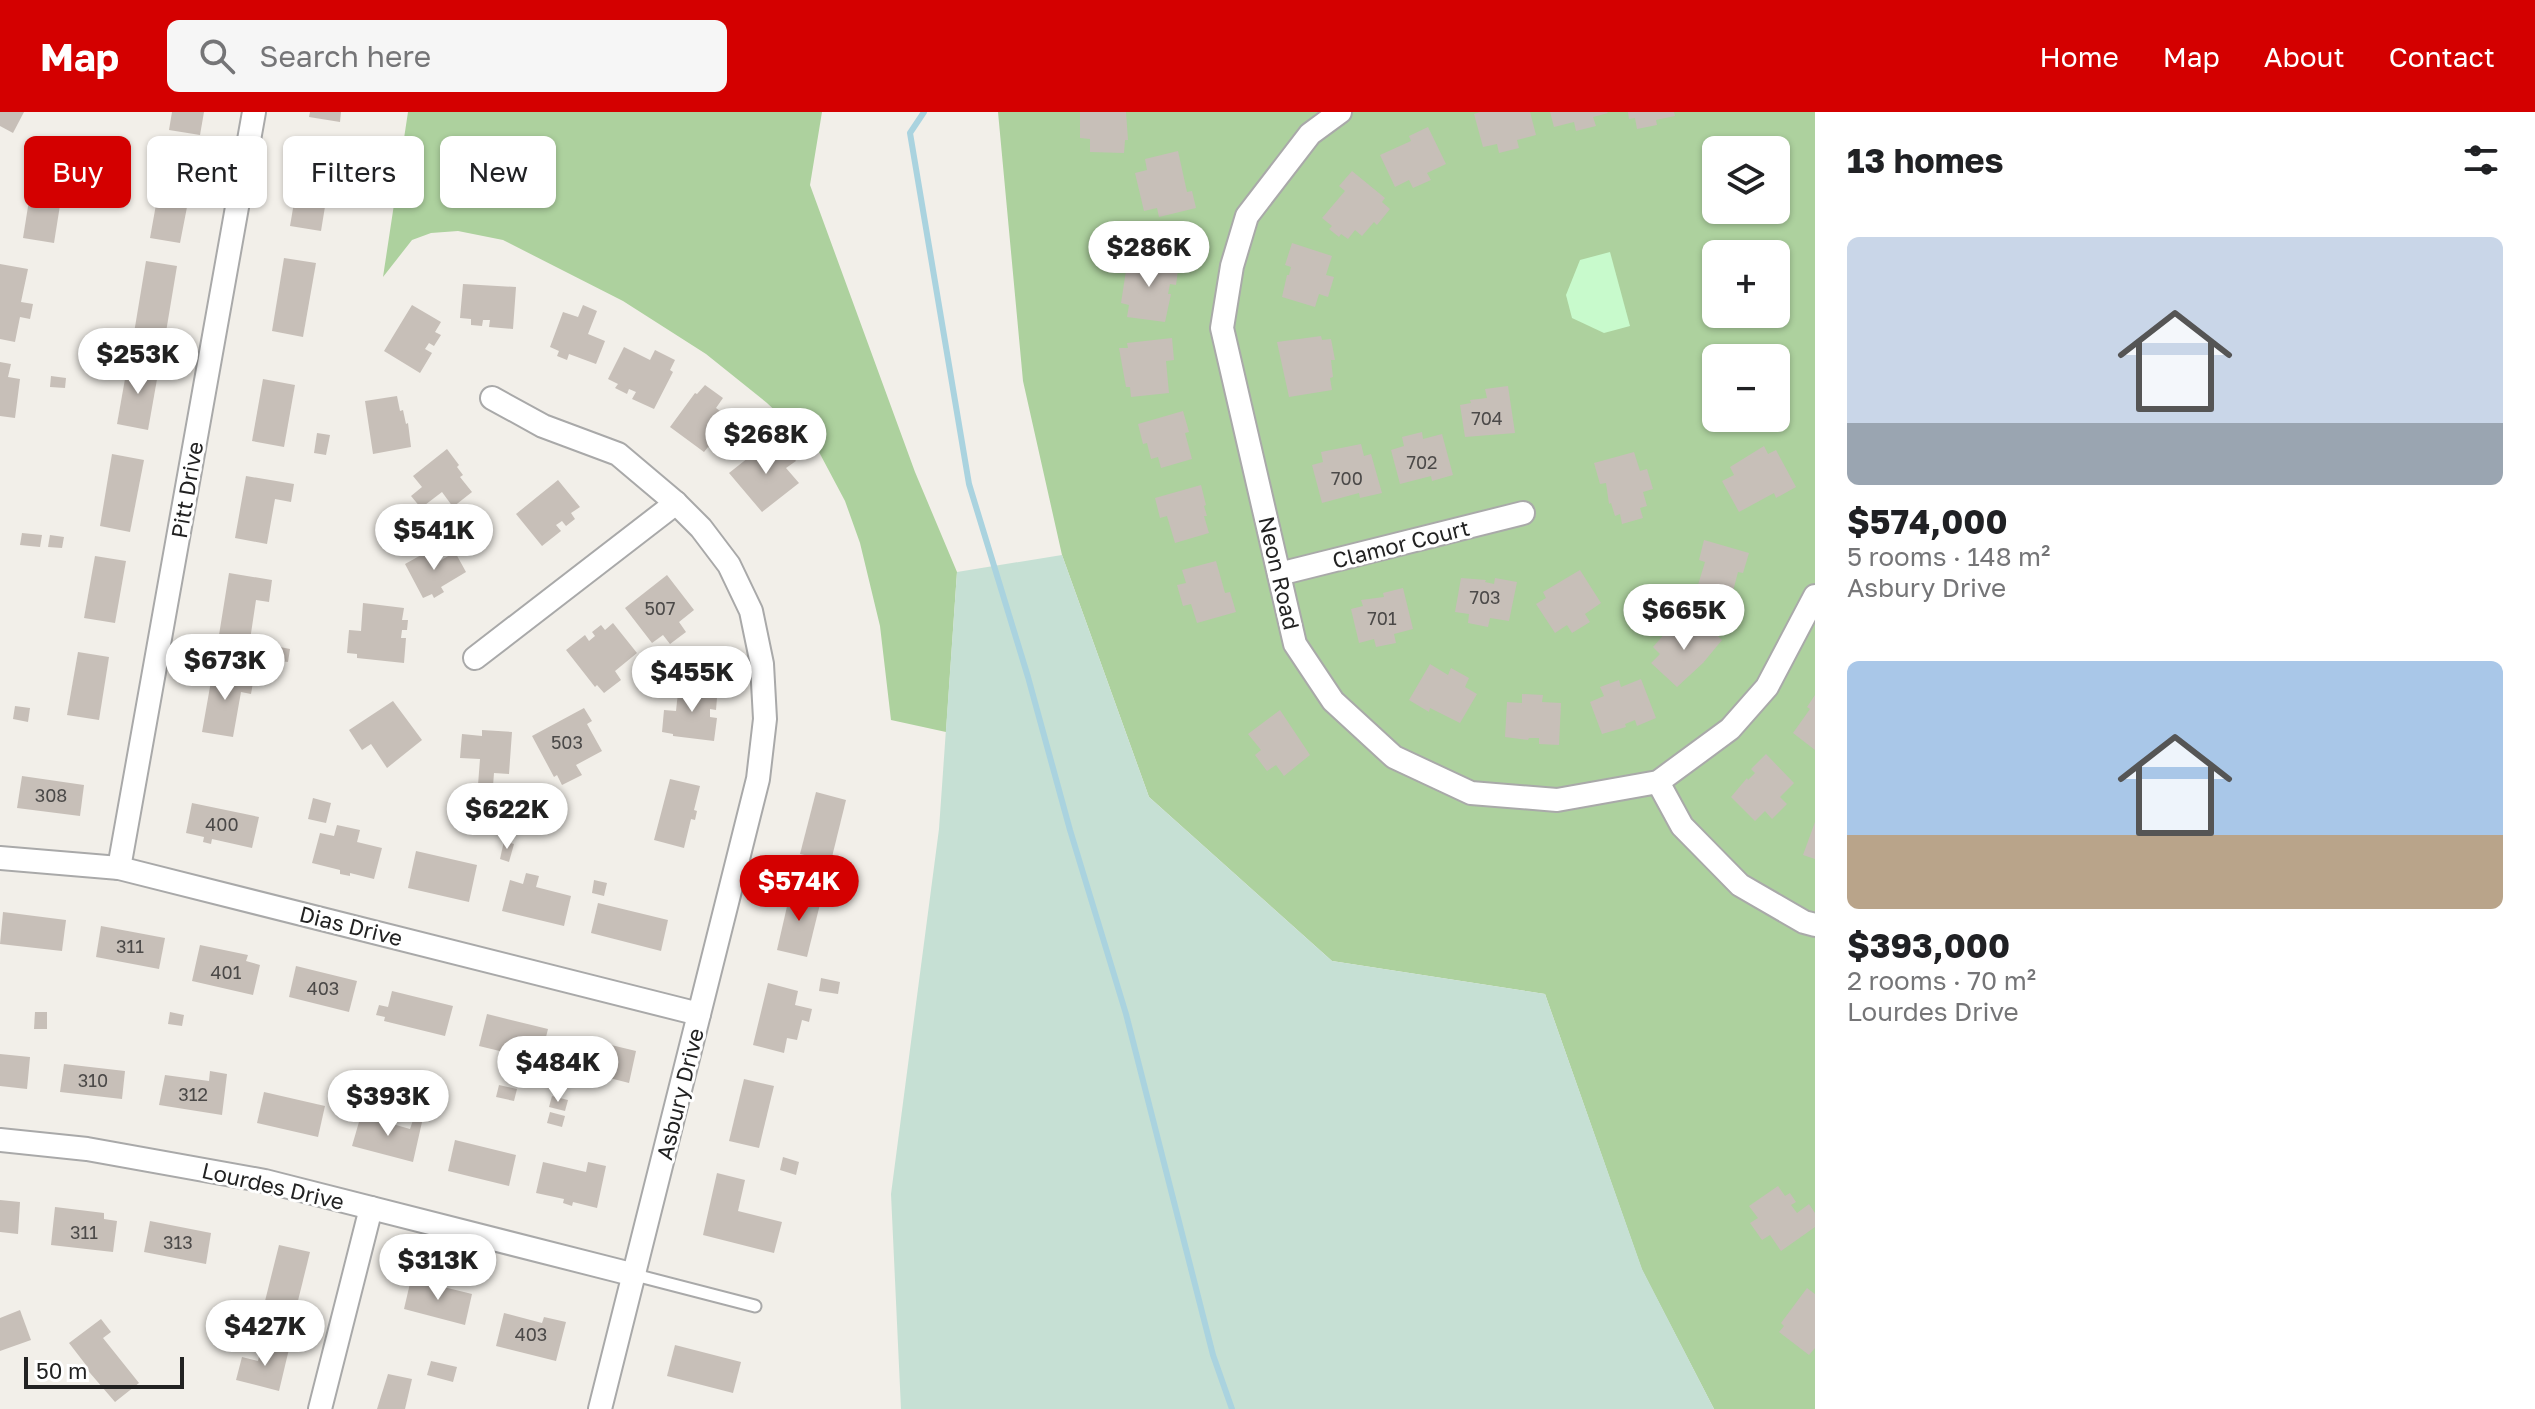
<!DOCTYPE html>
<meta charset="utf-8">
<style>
:root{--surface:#fff;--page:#f6f6f6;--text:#202124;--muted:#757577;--accent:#d40000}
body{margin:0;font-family:"Golos Text",sans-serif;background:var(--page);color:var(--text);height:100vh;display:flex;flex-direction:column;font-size:30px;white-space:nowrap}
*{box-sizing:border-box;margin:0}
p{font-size:26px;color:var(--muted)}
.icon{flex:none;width:44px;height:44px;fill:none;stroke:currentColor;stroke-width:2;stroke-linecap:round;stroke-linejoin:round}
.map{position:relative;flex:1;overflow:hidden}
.drawer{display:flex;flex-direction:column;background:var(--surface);width:720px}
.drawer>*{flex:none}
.hud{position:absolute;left:24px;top:24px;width:760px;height:72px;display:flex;gap:16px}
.tools{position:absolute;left:1702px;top:24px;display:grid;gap:16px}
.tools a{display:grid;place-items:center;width:88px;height:88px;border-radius:12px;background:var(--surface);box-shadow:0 2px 6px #0004;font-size:40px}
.scale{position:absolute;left:24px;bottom:20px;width:160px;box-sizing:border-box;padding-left:8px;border:4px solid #222;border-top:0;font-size:22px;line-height:28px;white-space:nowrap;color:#222;-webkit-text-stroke:6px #fff;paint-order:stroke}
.price{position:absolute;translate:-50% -68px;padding:0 18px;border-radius:28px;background:#fff;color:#222;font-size:26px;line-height:52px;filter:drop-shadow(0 2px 4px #0008)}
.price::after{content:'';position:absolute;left:50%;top:48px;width:24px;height:18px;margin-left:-12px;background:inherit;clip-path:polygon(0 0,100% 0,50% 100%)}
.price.current{background:var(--accent);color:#fff}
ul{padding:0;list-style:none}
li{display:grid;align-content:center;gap:16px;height:424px;padding:0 32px}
li span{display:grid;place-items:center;height:248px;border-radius:12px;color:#555}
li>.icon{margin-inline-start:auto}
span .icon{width:144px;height:144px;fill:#fffc;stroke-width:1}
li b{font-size:34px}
h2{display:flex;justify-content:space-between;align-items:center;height:96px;padding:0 32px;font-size:34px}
.chip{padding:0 28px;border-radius:12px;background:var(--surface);box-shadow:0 2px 6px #0004;font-size:28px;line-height:72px}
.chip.current{background:var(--accent);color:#fff}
header{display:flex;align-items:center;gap:48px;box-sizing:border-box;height:112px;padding:0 40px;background:var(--accent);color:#fff}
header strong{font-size:38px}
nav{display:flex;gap:44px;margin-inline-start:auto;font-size:28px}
.search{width:560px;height:72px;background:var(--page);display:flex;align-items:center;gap:20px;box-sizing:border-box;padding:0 28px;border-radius:12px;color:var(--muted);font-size:30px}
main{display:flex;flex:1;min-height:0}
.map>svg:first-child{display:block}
.forest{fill:#add19e;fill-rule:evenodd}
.wetland{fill:#c6e0d4}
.park{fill:#c8facc}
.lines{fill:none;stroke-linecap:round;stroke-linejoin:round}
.stream{stroke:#aad3df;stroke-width:6}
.building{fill:#c7bfb8}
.lane-casing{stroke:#a9a9a9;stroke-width:15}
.street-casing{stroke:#a9a9a9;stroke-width:26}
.lane{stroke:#fff;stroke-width:11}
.street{stroke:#fff;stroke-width:22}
.labels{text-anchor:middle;stroke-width:6;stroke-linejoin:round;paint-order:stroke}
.number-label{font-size:18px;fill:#4b4948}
.street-label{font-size:22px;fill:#222;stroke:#fff}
</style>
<header>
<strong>Map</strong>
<div class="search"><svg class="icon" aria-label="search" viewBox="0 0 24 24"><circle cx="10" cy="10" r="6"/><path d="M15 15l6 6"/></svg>Search here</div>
<nav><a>Home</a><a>Map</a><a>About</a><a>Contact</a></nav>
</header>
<main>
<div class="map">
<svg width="1815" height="1297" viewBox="0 0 1815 1297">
<rect width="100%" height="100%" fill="#f2efe9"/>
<g class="forest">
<polygon points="408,0 822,0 810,73 915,360 957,460 946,620 891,608 880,514 860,431 845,389 819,340 767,291 706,242 623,189 503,128 458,119 431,121 412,128 383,165"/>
<path d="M998,0H1815V1297H1714L1642,1158L1545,882L1332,849L1149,685L1062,443L1023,269ZM1716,38H1776V98H1716ZM1716,142H1776V202H1716ZM1716,246H1776V306H1716Z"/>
</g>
<polygon class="wetland" points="1062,443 1149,685 1332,849 1545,882 1642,1157 1714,1297 901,1297 891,1082 939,717 957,460"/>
<polygon class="park" points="1610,140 1630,214 1604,221 1572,206 1566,183 1580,148"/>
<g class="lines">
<polyline class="stream" points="924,0 910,21 969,372 1028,565 1070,718 1126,902 1213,1243 1232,1297"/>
</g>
<g class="building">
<polygon points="0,0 24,0 13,21 0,14"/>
<polygon points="172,0 204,0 200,23 169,18"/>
<polygon points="310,0 341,0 340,10 309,5"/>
<polygon points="1080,0 1126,0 1128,28 1125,28 1124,41 1090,40 1090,27 1080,26"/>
<polygon points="1480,0 1530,0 1536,23 1517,28 1519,36 1499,41 1497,32 1483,35 1474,2"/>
<polygon points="1550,0 1607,0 1608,1 1593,5 1596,14 1576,19 1574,10 1554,15"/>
<polygon points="1628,0 1674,0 1675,4 1656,8 1657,13 1637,17 1635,6 1629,7"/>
<polygon points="1428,15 1446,52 1427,61 1431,68 1413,76 1409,68 1395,75 1380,43 1411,29 1409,24"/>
<polygon points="1178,39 1187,80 1192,79 1196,96 1159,105 1157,96 1144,99 1135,61 1147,58 1145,47"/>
<polygon points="301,47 332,52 321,119 290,114 297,73 292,72 294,64 298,65"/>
<polygon points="162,59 192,64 189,81 194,82 193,91 188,90 180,131 150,126"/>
<polygon points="1352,59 1385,86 1382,90 1390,97 1377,113 1374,110 1362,124 1355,118 1348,127 1341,122 1339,125 1329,117 1332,114 1322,106 1345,79 1339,74"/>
<polygon points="33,63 64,68 54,131 23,126"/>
<polygon points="1292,131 1332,144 1326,163 1334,165 1328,185 1319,182 1315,195 1282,185 1287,163 1289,163 1291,155 1285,153"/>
<polygon points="1139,145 1179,151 1176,173 1170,172 1168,182 1171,182 1165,210 1127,205 1129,193 1121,191 1127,152 1137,154"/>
<polygon points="284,146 316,151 303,225 272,219"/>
<polygon points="146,149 177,154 165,226 134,221"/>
<polygon points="0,152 28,157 21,190 33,192 30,207 20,205 15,230 0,227"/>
<polygon points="463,172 516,175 513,217 489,215 490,208 483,208 482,214 471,213 471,207 460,206"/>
<polygon points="412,193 441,210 435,220 441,223 434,234 429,231 425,237 432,241 420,261 384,239"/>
<polygon points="583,193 597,199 588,222 605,229 596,252 569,242 567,248 557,244 559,239 550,235 563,200 578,205"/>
<polygon points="1321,224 1322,228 1331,227 1335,248 1331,248 1333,265 1330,266 1332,278 1289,285 1277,230"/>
<polygon points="1172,226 1174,248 1166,249 1169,281 1131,285 1130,275 1126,275 1119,236 1128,236 1127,231"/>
<polygon points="624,235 650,248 655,238 675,248 670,258 673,260 654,297 632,287 636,280 629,277 627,282 615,276 618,272 608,267"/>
<polygon points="0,250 11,252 8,265 20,267 15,306 0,304"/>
<polygon points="128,250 159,256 148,318 117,312"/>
<polygon points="51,264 66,266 65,276 50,275"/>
<polygon points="263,267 295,273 284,335 252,329"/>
<polygon points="705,273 723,286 716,296 739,313 717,342 708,335 704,340 670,315 695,281 697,282"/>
<polygon points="1508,274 1515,321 1465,325 1460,293 1471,291 1470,288 1487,286 1485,277"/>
<polygon points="397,284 400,299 403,298 406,312 408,311 411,335 373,342 365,289"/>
<polygon points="1183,299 1189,320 1185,321 1192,347 1161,356 1158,345 1151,347 1147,331 1143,332 1138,312"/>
<polygon points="1422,320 1423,327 1442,322 1453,363 1432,369 1431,364 1400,372 1391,338 1404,334 1402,325"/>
<polygon points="317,321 330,323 326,343 314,341"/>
<polygon points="767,331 774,339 783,332 796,349 786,356 799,371 762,400 729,361"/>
<polygon points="1361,332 1364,344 1371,342 1382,381 1360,386 1359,381 1322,391 1312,353 1323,350 1321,340"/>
<polygon points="1764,334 1768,342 1776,338 1796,375 1776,386 1774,381 1739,400 1722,369 1734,363 1730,355"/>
<polygon points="447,337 459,353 457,355 463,363 460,365 472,380 453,395 442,380 421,396 411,384 422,375 413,364"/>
<polygon points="1634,340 1640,359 1647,357 1653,377 1643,380 1647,394 1640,396 1643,406 1622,412 1620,402 1615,404 1611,391 1609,392 1606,371 1600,372 1594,351"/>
<polygon points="112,342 144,348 130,420 100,414"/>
<polygon points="246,364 294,372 291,390 275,387 267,432 235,426"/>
<polygon points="558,368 580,395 571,401 575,407 566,414 562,409 556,413 561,419 542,434 516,402"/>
<polygon points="1201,373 1206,393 1204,394 1207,404 1204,404 1209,421 1175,431 1167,404 1160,406 1155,386"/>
<polygon points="22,421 42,423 40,435 20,433"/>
<polygon points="50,423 64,425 62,436 48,435"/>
<polygon points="1704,428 1749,441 1743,461 1738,460 1731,487 1697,476 1705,450 1699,448"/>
<polygon points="432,437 438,450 455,440 466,460 441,475 444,480 434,486 432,482 423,486 405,452"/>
<polygon points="95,444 126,449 115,511 84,506"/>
<polygon points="1216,449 1225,481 1230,480 1236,500 1197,511 1191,492 1183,494 1177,473 1186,471 1182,458"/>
<polygon points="1580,458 1601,491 1585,502 1590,510 1572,521 1567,513 1555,521 1536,492 1546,486 1543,480"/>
<polygon points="229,461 272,468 269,490 256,488 250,528 219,523"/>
<polygon points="667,463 694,498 679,510 686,520 670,532 663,523 652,531 625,496"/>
<polygon points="1461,466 1486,468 1485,470 1494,472 1495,466 1517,470 1509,509 1490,506 1488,515 1468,511 1469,502 1455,500"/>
<polygon points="1403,476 1413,517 1394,522 1396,531 1376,535 1374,527 1359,531 1351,497 1363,494 1361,488 1384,485 1383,481"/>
<polygon points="363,491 404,496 402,508 408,508 407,518 402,518 401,526 406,526 404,551 357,546 357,542 347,541 349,518 361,519"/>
<polygon points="1686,509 1698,520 1705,512 1722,528 1703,551 1677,575 1651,551 1660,542 1653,535 1667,519 1672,524"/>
<polygon points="613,511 637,541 615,559 621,568 604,581 597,573 595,575 566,538 585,523 589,529 595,524 592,520 601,513 605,518"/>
<polygon points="275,534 290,537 288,550 272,548"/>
<polygon points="78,540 109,545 99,608 67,603"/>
<polygon points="1430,552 1448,563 1451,556 1469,566 1465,575 1477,582 1460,611 1430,596 1429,600 1409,588"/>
<polygon points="213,558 254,565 251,582 241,580 233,625 202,620"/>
<polygon points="1641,567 1656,606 1637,614 1635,608 1625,612 1626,615 1602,622 1590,590 1604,584 1600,575 1619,568 1621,575"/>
<polygon points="679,571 713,575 712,586 717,586 716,598 710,597 710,605 717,606 714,629 673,624 673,622 662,620 664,598 676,599"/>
<polygon points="1522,582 1543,583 1542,590 1561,591 1559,633 1539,632 1539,626 1529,626 1528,628 1505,625 1507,590 1522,591"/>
<polygon points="1815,583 1815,638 1793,621 1810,597 1807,595"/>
<polygon points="393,589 422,628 387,656 371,632 362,638 349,618"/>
<polygon points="15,594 30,596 28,610 13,607"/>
<polygon points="584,596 592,609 587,612 602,639 576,653 582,663 562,673 557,663 554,665 532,624"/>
<polygon points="1280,598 1310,643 1284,664 1276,653 1267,659 1255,643 1261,638 1248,622"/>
<polygon points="482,618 512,620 509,662 494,661 493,674 478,673 480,647 460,646 462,622 482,624"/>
<polygon points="1766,642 1794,671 1780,685 1787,692 1772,707 1765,699 1755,709 1731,685 1747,666 1748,668 1755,661 1751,657"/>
<polygon points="22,664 84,673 80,704 17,696"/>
<polygon points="670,667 700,674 694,698 697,699 695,708 691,707 684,736 654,728"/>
<polygon points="816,680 846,688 831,749 800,742"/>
<polygon points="313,686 331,691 326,711 308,707"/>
<polygon points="192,691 259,705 252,736 212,727 211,732 203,730 204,725 186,721"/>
<polygon points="1815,710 1815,747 1803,743"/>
<polygon points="337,713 360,718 357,730 382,736 374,767 350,761 350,764 340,762 340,758 312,751 320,721 334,724"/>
<polygon points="504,729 514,732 509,750 500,747"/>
<polygon points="416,739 477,753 469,790 408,776"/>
<polygon points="526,761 539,764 536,775 571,784 564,814 502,799 510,768 523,772"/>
<polygon points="594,768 607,771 604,784 592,781"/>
<polygon points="791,777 822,784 807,845 777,838"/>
<polygon points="598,791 668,808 661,839 591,821"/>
<polygon points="3,800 66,808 62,839 0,832"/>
<polygon points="101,814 165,826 159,857 96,845"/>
<polygon points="200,833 248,843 246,849 260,853 253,883 192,869"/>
<polygon points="296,854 357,869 349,900 289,885"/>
<polygon points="821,866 840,870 838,882 819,879"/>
<polygon points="768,871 798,879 795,893 812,897 809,910 802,908 797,928 787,926 784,941 753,933"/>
<polygon points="392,879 453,894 445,924 384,909 385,905 376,903 379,893 388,895"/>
<polygon points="35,900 47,900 47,917 34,917"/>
<polygon points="170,900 184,903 182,914 168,912"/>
<polygon points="487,902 548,917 540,949 479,934"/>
<polygon points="574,924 636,939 629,971 567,955"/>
<polygon points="0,942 30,945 27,977 0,974"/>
<polygon points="64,952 125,959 122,987 60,980"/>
<polygon points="210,959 227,962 222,1003 159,993 165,963 209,969"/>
<polygon points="744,967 774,974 759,1036 729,1029"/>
<polygon points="499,973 517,977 514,989 496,985"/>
<polygon points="264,980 325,994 318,1025 257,1011"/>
<polygon points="552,984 568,988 565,999 549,995"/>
<polygon points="550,1000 565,1004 562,1015 547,1011"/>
<polygon points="361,1003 410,1017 413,1008 422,1010 413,1050 352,1034"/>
<polygon points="455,1028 516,1043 509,1074 448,1059"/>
<polygon points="783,1045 799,1050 796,1063 780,1058"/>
<polygon points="543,1050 586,1060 588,1050 606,1054 597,1096 573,1090 572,1094 563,1091 564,1087 536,1081"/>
<polygon points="717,1061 745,1068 738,1099 782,1110 774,1141 703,1123"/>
<polygon points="1778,1074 1785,1084 1790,1081 1796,1090 1791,1093 1797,1101 1809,1092 1815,1101 1815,1115 1781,1139 1770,1123 1762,1128 1750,1111 1758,1106 1749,1094"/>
<polygon points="0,1088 20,1090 18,1122 0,1120"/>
<polygon points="55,1095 104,1101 104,1107 117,1109 113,1140 51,1133"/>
<polygon points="150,1109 211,1121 206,1152 144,1140"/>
<polygon points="279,1133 310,1140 292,1213 261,1205"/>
<polygon points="411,1167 472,1182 465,1213 404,1197"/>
<polygon points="1807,1176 1815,1182 1815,1236 1809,1243 1779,1220 1784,1214 1781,1211"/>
<polygon points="20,1198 31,1228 0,1239 0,1206"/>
<polygon points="504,1201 542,1211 544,1205 566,1210 556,1249 496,1234"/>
<polygon points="101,1207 111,1220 103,1226 139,1271 115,1290 84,1254 86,1253 69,1231"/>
<polygon points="262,1231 289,1237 279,1279 236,1268 242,1245 258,1249"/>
<polygon points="675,1233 741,1250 733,1281 667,1264"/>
<polygon points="431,1249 457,1255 453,1270 427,1263"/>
<polygon points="388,1262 412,1267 405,1297 377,1297"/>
</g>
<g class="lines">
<g class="lane-casing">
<polyline id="lane" points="635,1163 755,1194"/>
</g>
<g class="street-casing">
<g id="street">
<polyline points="1340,0 1310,22 1247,104 1232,154 1222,216 1295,532 1333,589 1394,645 1471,681 1557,688 1658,670 1730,617 1767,575 1815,484"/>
<polyline points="492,286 543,314 618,342 676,391 701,416 729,453 751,499 762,552 765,607 758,667 600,1297"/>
<polyline points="1279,462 1523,401"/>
<polyline points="475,546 676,391"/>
<polyline points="1658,670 1682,714 1740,773 1804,810 1815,813"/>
<polyline points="0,746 119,756 699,902"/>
<polyline points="119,756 254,0"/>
<polyline points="0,1028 87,1037 265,1069 635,1163"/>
<polyline points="320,1297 371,1096"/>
</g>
</g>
<use href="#lane" class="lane"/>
<use href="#street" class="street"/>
</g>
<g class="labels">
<g class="number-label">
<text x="1487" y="313">704</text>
<text x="1422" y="357">702</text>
<text x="1347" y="373">700</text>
<text x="1485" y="492">703</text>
<text x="660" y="503">507</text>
<text x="1382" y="513">701</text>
<text x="567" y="637">503</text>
<text x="51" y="690">308</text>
<text x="222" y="719">400</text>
<text x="130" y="841">311</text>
<text x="226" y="867">401</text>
<text x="323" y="883">403</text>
<text x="93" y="975">310</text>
<text x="193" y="989">312</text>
<text x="84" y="1127">311</text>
<text x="178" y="1137">313</text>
<text x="531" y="1229">403</text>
</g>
<g class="street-label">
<text transform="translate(187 378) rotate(-80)" y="8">Pitt Drive</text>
<text transform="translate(1401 432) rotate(-14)" y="8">Clamor Court</text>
<text transform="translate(1279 461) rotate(77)" y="8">Neon Road</text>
<text transform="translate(351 814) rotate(14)" y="8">Dias Drive</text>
<text transform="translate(680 982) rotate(-76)" y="8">Asbury Drive</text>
<text transform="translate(273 1074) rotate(13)" y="8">Lourdes Drive</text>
</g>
</g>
</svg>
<div class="tools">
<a><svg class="icon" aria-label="layers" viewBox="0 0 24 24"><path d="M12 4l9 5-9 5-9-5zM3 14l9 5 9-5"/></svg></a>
<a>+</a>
<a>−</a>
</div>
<div class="scale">50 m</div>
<b class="price" style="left:1149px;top:177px">$286K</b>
<b class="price" style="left:138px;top:284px">$253K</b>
<b class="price" style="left:766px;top:364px">$268K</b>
<b class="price" style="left:434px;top:460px">$541K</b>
<b class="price" style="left:1684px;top:540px">$665K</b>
<b class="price" style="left:225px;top:590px">$673K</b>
<b class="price" style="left:692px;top:602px">$455K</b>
<b class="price" style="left:507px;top:739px">$622K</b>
<b class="price current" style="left:799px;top:811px">$574K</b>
<b class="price" style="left:558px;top:992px">$484K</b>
<b class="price" style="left:388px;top:1026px">$393K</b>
<b class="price" style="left:438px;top:1190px">$313K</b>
<b class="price" style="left:265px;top:1256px">$427K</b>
<div class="hud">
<a class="chip current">Buy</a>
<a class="chip">Rent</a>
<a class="chip">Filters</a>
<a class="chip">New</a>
</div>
</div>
<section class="drawer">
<h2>13 homes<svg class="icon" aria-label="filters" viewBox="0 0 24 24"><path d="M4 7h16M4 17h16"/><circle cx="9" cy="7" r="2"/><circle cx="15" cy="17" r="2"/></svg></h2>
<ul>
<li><span style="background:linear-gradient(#c9d6e8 75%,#9aa5b1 0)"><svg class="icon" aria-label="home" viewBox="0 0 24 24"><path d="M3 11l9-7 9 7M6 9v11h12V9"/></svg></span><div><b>$574,000</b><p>5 rooms · 148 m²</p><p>Asbury Drive</p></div></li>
<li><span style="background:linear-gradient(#a9c7e8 70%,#b9a48a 0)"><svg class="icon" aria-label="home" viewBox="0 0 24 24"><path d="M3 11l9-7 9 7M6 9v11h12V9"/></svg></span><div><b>$393,000</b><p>2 rooms · 70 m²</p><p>Lourdes Drive</p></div></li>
</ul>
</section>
</main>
